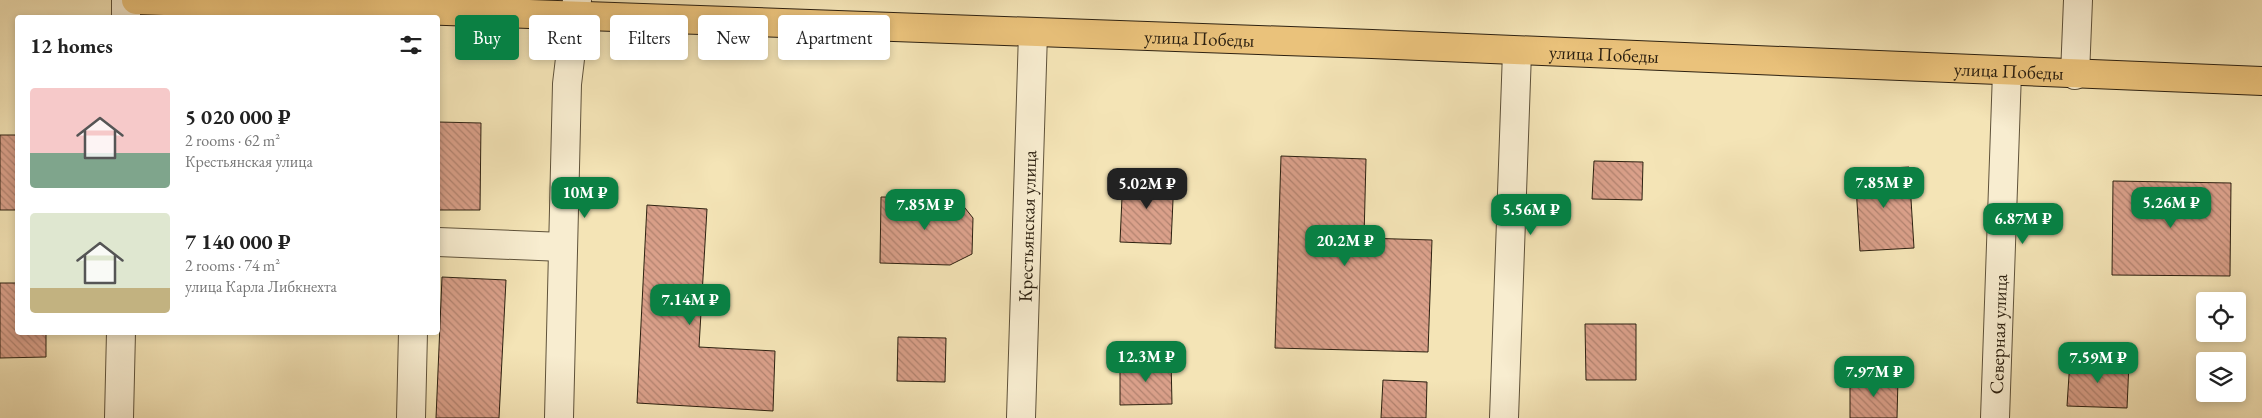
<!DOCTYPE html>
<meta charset="utf-8">
<style>
:root{--surface:#fff;--page:#f6f6f6;--text:#222;--muted:#767676;--accent:#0b8043}
body{margin:0;font-family:"EB Garamond",serif;background:var(--page);color:var(--text);height:100vh;display:flex;flex-direction:column;font-size:19px;white-space:nowrap}
*{box-sizing:border-box;margin:0}
p{font-size:16px;color:var(--muted)}
.icon{flex:none;width:28px;height:28px;fill:none;stroke:currentColor;stroke-width:2;stroke-linecap:round;stroke-linejoin:round}
.map{position:relative;flex:1;overflow:hidden}
.side{position:absolute;left:15px;top:15px;width:425px;height:320px;display:flex;flex-direction:column;background:var(--surface);border-radius:5px;box-shadow:0 2px 8px #0003}
.side>*{flex:none}
.banner{position:absolute;left:455px;top:15px;width:475px;height:45px;display:flex;gap:10px}
.fabs{position:absolute;left:2196px;top:292px;display:grid;gap:10px}
.fabs a{display:grid;place-items:center;width:50px;height:50px;border-radius:5px;background:var(--surface);box-shadow:0 2px 8px #0003;font-size:25px}
.price{position:absolute;translate:-50% -42px;padding:0 11px;border-radius:10px;background:var(--accent);color:#fff;font-size:16px;line-height:32px;filter:drop-shadow(0 1px 2px #0008)}
.price::after{content:'';position:absolute;left:50%;top:30px;width:15px;height:11px;margin-left:-8px;background:inherit;clip-path:polygon(0 0,100% 0,50% 100%)}
.price.current{background:#222;color:#fff}
ul{padding:0;list-style:none}
li{display:flex;align-items:center;gap:15px;height:125px;padding:0 15px}
li span{display:grid;place-items:center;flex:none;width:140px;height:100px;border-radius:5px;color:#555}
li>.icon{margin-inline-start:auto}
span .icon{width:60px;height:60px;fill:#fffc;stroke-width:1}
li b{font-size:21px}
h2{display:flex;justify-content:space-between;align-items:center;height:60px;padding:0 15px;font-size:21px}
.pill{padding:0 18px;border-radius:5px;background:var(--surface);box-shadow:0 2px 8px #0003;font-size:18px;line-height:45px}
.pill.current{background:var(--accent);color:#fff}
.map>svg:first-child{display:block}
.building{fill:url(#building-back-hatch);stroke:#2d2111}
.lines{fill:none;stroke-linecap:round;stroke-linejoin:round}
.minor-casing{stroke:#5f523a;stroke-width:30}
.major-casing{stroke:#2d2111;stroke-width:30}
.minor{stroke:#f8edd0;stroke-width:28}
.major{stroke:#eac27b;stroke-width:28}
.labels{text-anchor:middle;stroke-width:4;stroke-linejoin:round;paint-order:stroke}
.street-label{font-size:19px;fill:#2d2111;stroke:#f8edd0}
</style>
<div class="map">
<svg width="2262" height="418" viewBox="0 0 2262 418">
<defs>
<pattern id="building-back-hatch" width="6" height="6" patternUnits="userSpaceOnUse" patternTransform="scale(1.25)"><rect width="6" height="6" fill="#daa08a"/><path d="M-1 5l2 2M0 0l6 6M5-1l2 2" fill="none" stroke="#b1826f"/></pattern>
</defs>
<rect width="100%" height="100%" fill="#f4e4b6"/>
<filter id="stains"><feTurbulence type="fractalNoise" baseFrequency=".004" numOctaves="4"/><feColorMatrix values="0 0 0 0 .2 0 0 0 0 .09 0 0 0 0 .02 0 0 0 .5 -.17"/></filter>
<radialGradient id="worn" r=".72"><stop offset=".6" stop-color="#630" stop-opacity="0"/><stop offset="1" stop-color="#630" stop-opacity=".3"/></radialGradient>
<g class="building">
<polygon points="438,122 481,123 480,210 438,210"/>
<rect x="0" y="135" width="18" height="75"/>
<polygon points="1281,156 1366,159 1364,238 1432,240 1428,352 1275,348"/>
<polygon points="1594,161 1643,162 1642,200 1592,199"/>
<polygon points="1909,167 1914,248 1860,251 1855,170"/>
<polygon points="1123,175 1174,178 1171,244 1120,242"/>
<polygon points="2113,181 2231,183 2230,276 2112,275"/>
<polygon points="881,197 957,198 973,218 972,254 950,265 880,263"/>
<polygon points="647,205 707,209 699,347 775,351 773,411 637,403"/>
<polygon points="442,277 506,280 499,418 436,418"/>
<polygon points="0,283 18,283 18,332 46,332 46,357 0,358"/>
<polygon points="1585,324 1636,324 1636,380 1586,380"/>
<polygon points="898,337 946,338 945,382 897,381"/>
<polygon points="1171,360 1172,404 1120,405 1120,361"/>
<polygon points="2070,360 2129,362 2127,408 2067,406"/>
<polygon points="1850,377 1898,378 1897,418 1850,418"/>
<polygon points="1383,380 1427,382 1426,418 1381,418"/>
</g>
<g class="lines">
<g class="minor-casing">
<g id="minor">
<polyline points="126,18 126,0"/>
<polyline points="2075,75 2078,0"/>
<polyline points="438,242 563,247"/>
<polyline points="119,418 121,332"/>
<polyline points="411,418 413,332"/>
<polyline points="559,418 567,84 577,0"/>
<path id="s1" d="M1021,418L1033,33"/>
<polyline points="1504,418 1517,52"/>
<path id="s2" d="M1995,418L2007,72"/>
</g>
</g>
<g class="major-casing">
<g id="major">
<path id="s3" d="M136,0L1372,44L2262,81"/>
</g>
</g>
<use href="#minor" class="minor"/>
<use href="#major" class="major"/>
</g>
<g class="labels">
<g class="street-label">
<text dy="7" stroke="none"><textPath href="#s3" startOffset="1064">улица Победы</textPath></text>
<text dy="7" stroke="none"><textPath href="#s3" startOffset="1469">улица Победы</textPath></text>
<text dy="7" stroke="none"><textPath href="#s3" startOffset="1874">улица Победы</textPath></text>
<text dy="7" stroke="none"><textPath href="#s1" startOffset="192">Крестьянская улица</textPath></text>
<text dy="7" stroke="none"><textPath href="#s2" startOffset="84">Северная улица</textPath></text>
</g>
</g>
<rect width="100%" height="100%" filter="url(#stains)"/>
<rect width="100%" height="100%" fill="url(#worn)"/>
</svg>
<div class="fabs">
<a><svg class="icon" aria-label="locate" viewBox="0 0 24 24"><circle cx="12" cy="12" r="6"/><path d="M12 2v4M12 18v4M2 12h4M18 12h4"/></svg></a>
<a><svg class="icon" aria-label="layers" viewBox="0 0 24 24"><path d="M12 4l9 5-9 5-9-5zM3 14l9 5 9-5"/></svg></a>
</div>
<b class="price" style="left:1884px;top:209px">7.85M ₽</b>
<b class="price current" style="left:1147px;top:210px">5.02M ₽</b>
<b class="price" style="left:585px;top:219px">10M ₽</b>
<b class="price" style="left:2171px;top:229px">5.26M ₽</b>
<b class="price" style="left:925px;top:231px">7.85M ₽</b>
<b class="price" style="left:1531px;top:236px">5.56M ₽</b>
<b class="price" style="left:2023px;top:245px">6.87M ₽</b>
<b class="price" style="left:1345px;top:267px">20.2M ₽</b>
<b class="price" style="left:690px;top:326px">7.14M ₽</b>
<b class="price" style="left:1146px;top:383px">12.3M ₽</b>
<b class="price" style="left:2098px;top:384px">7.59M ₽</b>
<b class="price" style="left:1874px;top:398px">7.97M ₽</b>
<div class="banner">
<a class="pill current">Buy</a>
<a class="pill">Rent</a>
<a class="pill">Filters</a>
<a class="pill">New</a>
<a class="pill">Apartment</a>
</div>
<section class="side">
<h2>12 homes<svg class="icon" aria-label="filters" viewBox="0 0 24 24"><path d="M4 7h16M4 17h16"/><circle cx="9" cy="7" r="2"/><circle cx="15" cy="17" r="2"/></svg></h2>
<ul>
<li><span style="background:linear-gradient(#f6c9c9 65%,#7fa58c 0)"><svg class="icon" aria-label="home" viewBox="0 0 24 24"><path d="M3 11l9-7 9 7M6 9v11h12V9"/></svg></span><div><b>5 020 000 ₽</b><p>2 rooms · 62 m²</p><p>Крестьянская улица</p></div></li>
<li><span style="background:linear-gradient(#dfe7d0 75%,#c2b280 0)"><svg class="icon" aria-label="home" viewBox="0 0 24 24"><path d="M3 11l9-7 9 7M6 9v11h12V9"/></svg></span><div><b>7 140 000 ₽</b><p>2 rooms · 74 m²</p><p>улица Карла Либкнехта</p></div></li>
</ul>
</section>
</div>
